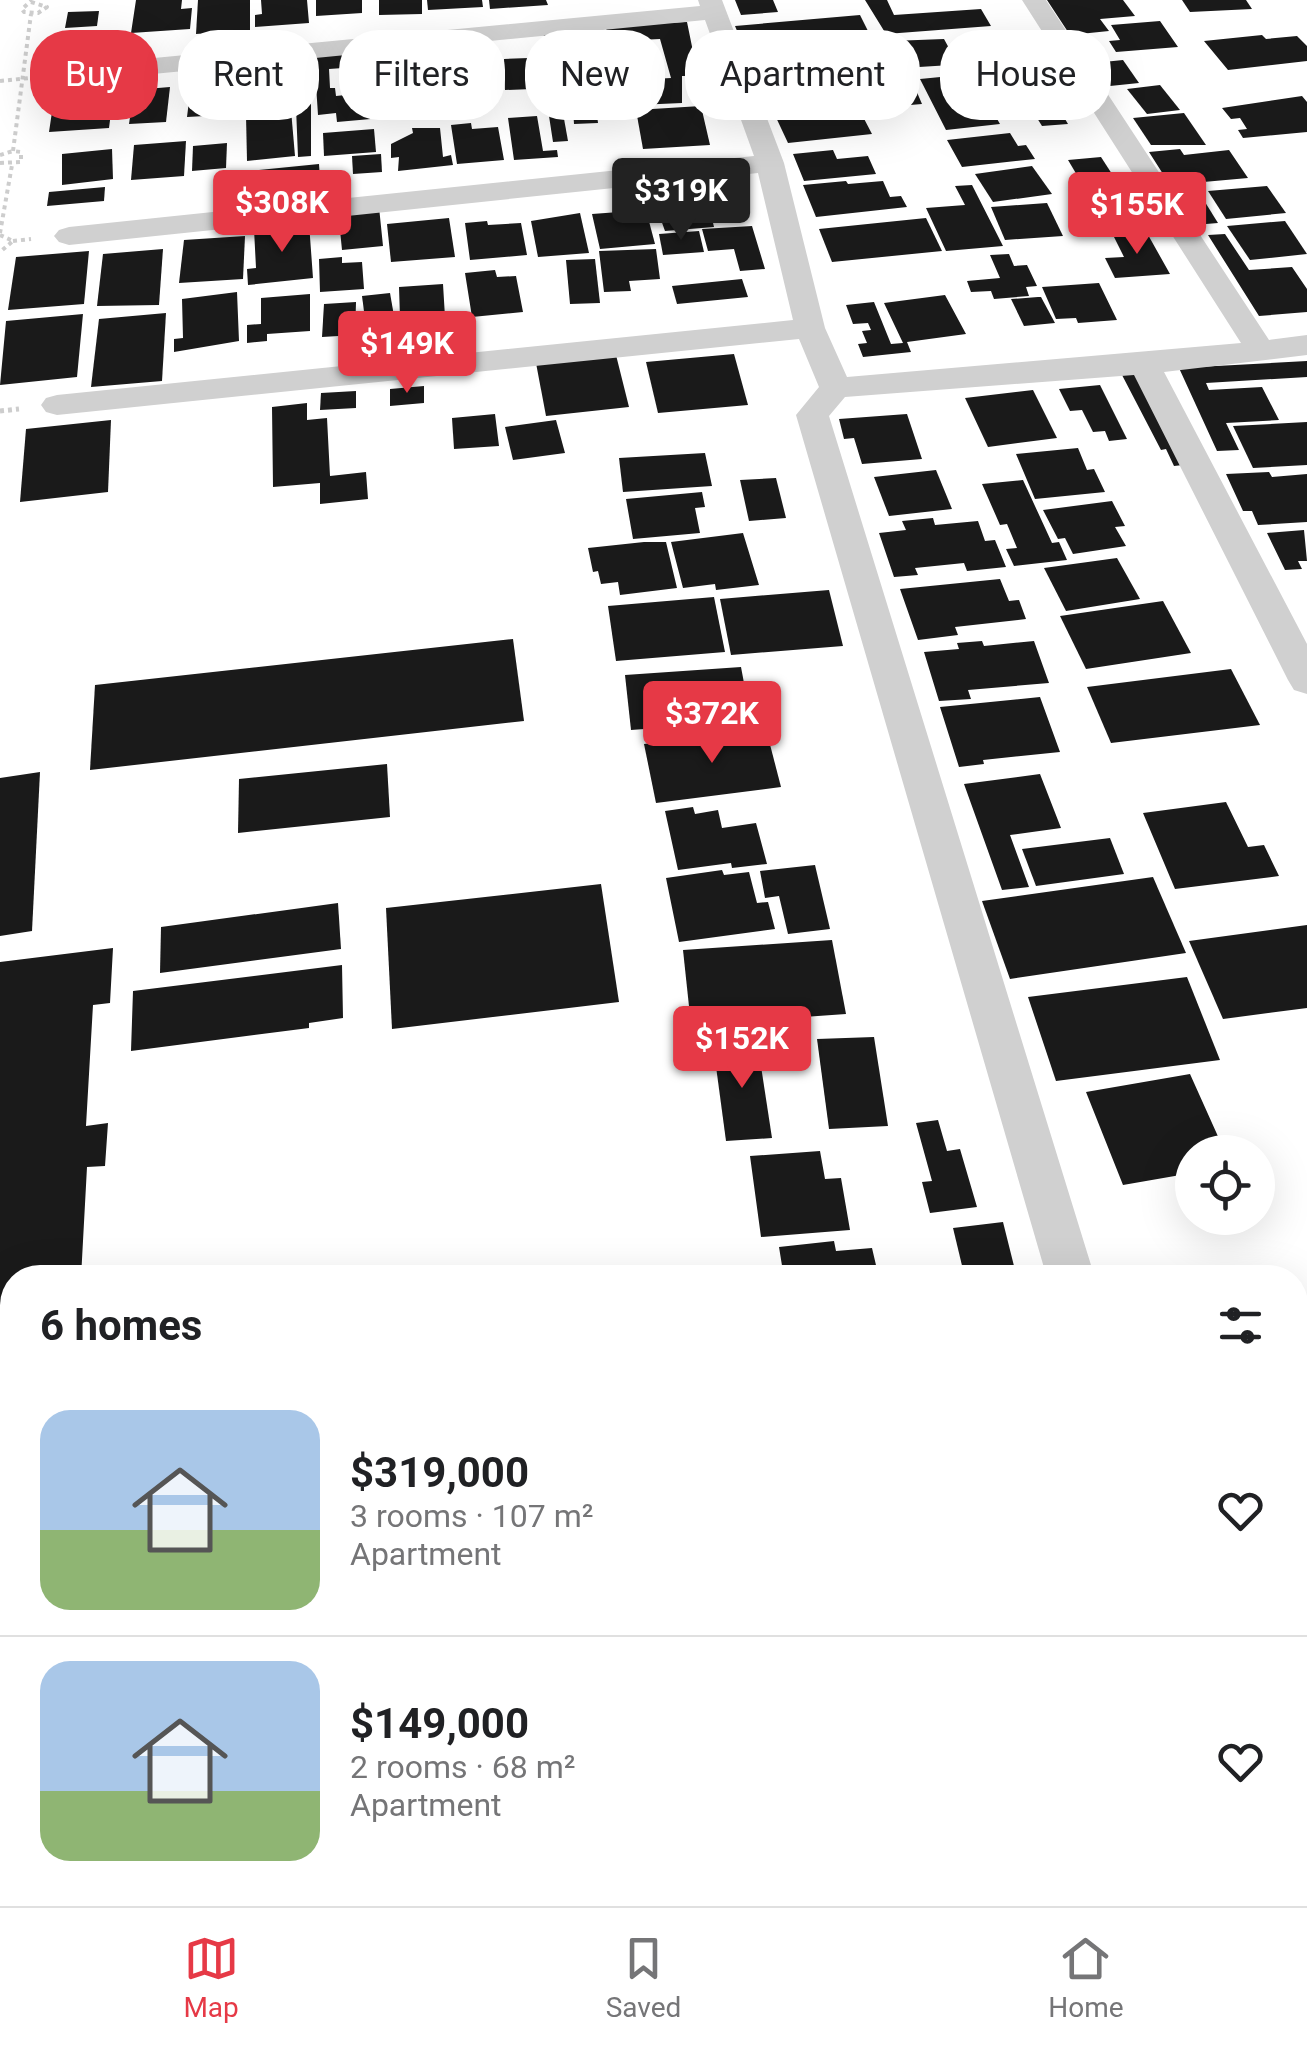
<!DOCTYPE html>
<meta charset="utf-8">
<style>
:root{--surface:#fff;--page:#f2f2f2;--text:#202124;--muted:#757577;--line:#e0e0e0;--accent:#e63946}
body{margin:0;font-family:Roboto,sans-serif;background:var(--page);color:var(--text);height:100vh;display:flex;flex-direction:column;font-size:38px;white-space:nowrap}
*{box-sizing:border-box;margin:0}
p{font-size:32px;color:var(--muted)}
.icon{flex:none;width:55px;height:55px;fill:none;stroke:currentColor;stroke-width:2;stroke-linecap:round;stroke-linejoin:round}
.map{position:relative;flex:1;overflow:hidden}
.panel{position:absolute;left:0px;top:1265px;width:1308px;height:642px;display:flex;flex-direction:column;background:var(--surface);border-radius:40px 40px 0 0;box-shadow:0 10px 40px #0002}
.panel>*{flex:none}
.guide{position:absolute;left:30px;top:30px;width:1248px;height:90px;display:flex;gap:20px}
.tools{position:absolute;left:1175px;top:1135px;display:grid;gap:20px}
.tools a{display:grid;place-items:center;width:100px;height:100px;border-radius:50%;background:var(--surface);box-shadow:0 10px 40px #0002;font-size:50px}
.price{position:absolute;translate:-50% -85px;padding:0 22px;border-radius:10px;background:var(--accent);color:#fff;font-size:32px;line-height:65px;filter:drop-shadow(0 2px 5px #0008)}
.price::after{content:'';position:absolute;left:50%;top:60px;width:30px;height:22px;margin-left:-15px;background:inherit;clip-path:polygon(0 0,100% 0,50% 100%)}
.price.active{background:#222;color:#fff}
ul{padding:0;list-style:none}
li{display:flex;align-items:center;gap:30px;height:250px;padding:0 40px}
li+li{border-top:2px solid var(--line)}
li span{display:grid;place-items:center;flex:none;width:280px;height:200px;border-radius:30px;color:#555}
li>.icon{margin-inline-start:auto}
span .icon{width:120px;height:120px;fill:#fffc;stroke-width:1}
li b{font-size:42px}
h2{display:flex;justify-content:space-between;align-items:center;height:120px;padding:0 40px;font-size:42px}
.chip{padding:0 35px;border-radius:40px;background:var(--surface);box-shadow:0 10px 40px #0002;font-size:35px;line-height:90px}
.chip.active{background:var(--accent);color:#fff}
.dock{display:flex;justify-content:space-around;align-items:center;height:140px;border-top:2px solid var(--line);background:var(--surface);font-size:28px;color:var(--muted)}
.dock a{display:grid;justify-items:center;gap:5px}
.dock .active{color:var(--accent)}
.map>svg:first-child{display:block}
.building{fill:#1a1a1a}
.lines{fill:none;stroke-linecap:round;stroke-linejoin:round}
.path-far1{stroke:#cdcdcd;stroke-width:4;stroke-dasharray:4 4;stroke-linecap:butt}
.path{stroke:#cdcdcd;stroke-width:5;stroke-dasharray:4 4;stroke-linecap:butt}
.minor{fill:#d0d0d0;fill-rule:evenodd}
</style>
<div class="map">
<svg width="1307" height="1906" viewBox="0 0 1307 1906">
<rect width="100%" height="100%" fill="#fff"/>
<g class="building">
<polygon points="136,0 182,0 181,9 192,8 190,29 131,33"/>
<polygon points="198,0 250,0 250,30 196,34"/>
<polygon points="261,0 307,0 309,23 255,27 255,15 262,14"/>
<polygon points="316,0 362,0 362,13 316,16"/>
<polygon points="379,0 422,0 422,14 379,15"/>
<polygon points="427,0 482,0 483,7 428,10"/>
<polygon points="489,0 546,0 548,5 490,9"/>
<polygon points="735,0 773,0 778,12 741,15"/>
<polygon points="865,0 887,0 894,15 981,9 991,26 886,34"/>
<polygon points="1047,0 1123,0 1135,16 1100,19 1109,31 1070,35"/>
<polygon points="1182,0 1246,0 1252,9 1190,12"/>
<polygon points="99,11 97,26 65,28 68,12"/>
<polygon points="860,15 872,39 745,50 735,26"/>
<polygon points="1160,21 1178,47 1116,52 1109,41 1120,40 1111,25"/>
<polygon points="687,22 698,76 682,76 682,103 637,105 634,89 619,90 617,81 627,81 621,44 642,43 653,79 671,78 660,39 619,41 618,34 607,35 606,26"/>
<polygon points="603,30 610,44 550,48 543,34"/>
<polygon points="99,31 96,44 54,46 58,32"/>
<polygon points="1262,35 1266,39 1297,36 1307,46 1307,61 1228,70 1204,41"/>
<polygon points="489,39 491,53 440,57 437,43"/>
<polygon points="944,39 950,50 960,49 967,64 903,68 892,41"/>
<polygon points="888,42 898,69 858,71 854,59 865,59 860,44"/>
<polygon points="408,48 427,49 428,57 423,57 427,75 433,89 437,88 440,101 410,104 407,91 392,92 388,73 410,71 408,59 400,59 398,49"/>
<polygon points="578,49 579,54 607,52 615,89 567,92 560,50"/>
<polygon points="342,52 343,68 329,69 330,88 335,88 336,96 355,94 354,78 373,77 382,118 337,122 336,113 318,115 314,54"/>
<polygon points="371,52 372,63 366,63 366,69 347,70 345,54"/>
<polygon points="311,55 312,81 283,83 283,57"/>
<polygon points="556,57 557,88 505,90 504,59"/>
<polygon points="278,58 279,83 252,85 253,59"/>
<polygon points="1123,60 1139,83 1110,86 1094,63"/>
<polygon points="246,66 242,114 187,117 193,69"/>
<polygon points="454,68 459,89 478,88 481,99 466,100 468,110 446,112 437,70"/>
<polygon points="961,75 967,85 977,84 1000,124 946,130 920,79"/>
<polygon points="841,78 846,88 820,91 826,103 772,108 763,85"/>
<polygon points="87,82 84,99 113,97 109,128 49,132 56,85"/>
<polygon points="913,83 922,104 863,109 859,99 898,96 893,85"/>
<polygon points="1160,85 1180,110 1147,114 1127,89"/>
<polygon points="311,86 311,156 298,157 296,107 266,110 266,97 299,94 298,88"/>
<polygon points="170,87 166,122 129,124 134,90"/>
<polygon points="1048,90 1068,124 1042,126 1037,118 1031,118 1026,109 1032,109 1022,93"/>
<polygon points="625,91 626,106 620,107 621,114 597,115 598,123 574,124 572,93"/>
<polygon points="1302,96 1307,102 1307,132 1243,138 1238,130 1247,129 1240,118 1231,119 1222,108"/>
<polygon points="561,102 568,141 553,142 547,103"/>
<polygon points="701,106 710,145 643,149 636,110"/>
<polygon points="798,109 803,117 860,111 872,134 788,143 773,111"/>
<polygon points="291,110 295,156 247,161 246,115"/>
<polygon points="1184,113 1206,145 1151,145 1133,118"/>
<polygon points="537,116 543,151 557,150 558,157 514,160 508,118"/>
<polygon points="471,123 472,129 498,127 504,160 457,164 451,125"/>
<polygon points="412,128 440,128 443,157 451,155 453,165 398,171 399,157 391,158 391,144 413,133"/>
<polygon points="374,129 376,152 324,156 323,133"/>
<polygon points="1010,133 1018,146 1026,145 1035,159 962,167 947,140"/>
<polygon points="186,141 184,176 131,180 134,145"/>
<polygon points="227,143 226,168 192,171 193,146"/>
<polygon points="112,149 113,179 62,185 62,154"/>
<polygon points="1180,149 1184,155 1229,150 1248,178 1170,185 1149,152"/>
<polygon points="833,150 837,159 868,156 876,174 804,181 793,154"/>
<polygon points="381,154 382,172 353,174 352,156"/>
<polygon points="1101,157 1121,188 1087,192 1068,160"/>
<polygon points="319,164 320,180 259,185 259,170"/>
<polygon points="1032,166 1052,194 993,202 975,174"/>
<polygon points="714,176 717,186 677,189 680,199 692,198 694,206 709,206 714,227 665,231 647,181"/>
<polygon points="846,181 848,184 883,181 890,197 901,196 907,207 816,217 803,185"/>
<polygon points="972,185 1003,246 946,251 926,208 965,205 955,186"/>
<polygon points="1195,186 1218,223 1194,225 1170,188"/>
<polygon points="1267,186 1286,213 1226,219 1208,191"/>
<polygon points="105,187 104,201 47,206 49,192"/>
<polygon points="1047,203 1063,236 1005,240 991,207"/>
<polygon points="379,207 383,246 342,250 339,220 325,221 324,212"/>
<polygon points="646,210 655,244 600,249 592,214"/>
<polygon points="580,213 589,253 538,257 531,221"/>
<polygon points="449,218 455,257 391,262 387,224"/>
<polygon points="926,218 942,251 832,262 819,229"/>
<polygon points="487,221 488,225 521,223 527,255 470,260 465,223"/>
<polygon points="1285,221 1307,254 1250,260 1227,226"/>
<polygon points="309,223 313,278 248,285 247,269 256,268 254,229"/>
<polygon points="752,226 765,269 740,271 734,249 708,251 702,229"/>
<polygon points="699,231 704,252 663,255 659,234"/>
<polygon points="1147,233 1170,274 1115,278 1105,258 1124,257 1113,235"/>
<polygon points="1225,234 1249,270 1292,267 1307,289 1307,312 1259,316 1208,235"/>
<polygon points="245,236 243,279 179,283 184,240"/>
<polygon points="163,249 159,305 97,306 103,254"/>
<polygon points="656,249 660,279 629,281 631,291 604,292 599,251"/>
<polygon points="89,251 84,304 8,310 16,257"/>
<polygon points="1009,254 1014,266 1027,265 1037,286 1026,287 1029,296 994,299 991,291 971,292 967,281 1000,278 990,255"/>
<polygon points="342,257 342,263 362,262 364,289 320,292 319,259"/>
<polygon points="595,259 600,303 570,304 566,260"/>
<polygon points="495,270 497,277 516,276 523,312 472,317 465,273"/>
<polygon points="742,279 748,297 677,304 672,286"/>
<polygon points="1099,283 1117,320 1078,323 1076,318 1056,319 1042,287"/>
<polygon points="443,284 445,317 423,318 424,326 393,328 393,318 400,318 399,287"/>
<polygon points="237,292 239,341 174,352 174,339 183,338 182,299"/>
<polygon points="390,293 394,316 365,319 362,296"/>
<polygon points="310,294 310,331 267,334 267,341 247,343 247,325 261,324 261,298"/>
<polygon points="945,295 966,334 907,342 911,352 863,357 858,344 867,343 862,331 871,330 868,323 853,324 846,305 874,302 891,344 903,343 884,303"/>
<polygon points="1038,297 1041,297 1055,323 1024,326 1011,299"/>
<polygon points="356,302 355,335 322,337 324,304"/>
<polygon points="166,313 162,381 91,387 99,319"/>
<polygon points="83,314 77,377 0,385 6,321"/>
<polygon points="734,354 748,405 658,413 646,362"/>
<polygon points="616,355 629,407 546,416 536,363"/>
<polygon points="1307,361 1307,377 1206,383 1209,390 1262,387 1279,420 1226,423 1239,450 1217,451 1179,368"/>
<polygon points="1153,372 1192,464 1174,466 1166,449 1161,450 1122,375"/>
<polygon points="1100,385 1127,439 1109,441 1105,431 1093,432 1082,410 1070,411 1059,389"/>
<polygon points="424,386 424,403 390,406 390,389"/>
<polygon points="1033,390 1057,438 988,447 965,398"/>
<polygon points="356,391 356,408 320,410 321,393"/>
<polygon points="307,403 307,420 327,418 330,476 366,472 368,499 320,504 320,483 273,487 272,407"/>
<polygon points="495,414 499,446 454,449 452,418"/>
<polygon points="907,414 922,459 862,464 854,438 844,439 839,419"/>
<polygon points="111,420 108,492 20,502 26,429"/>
<polygon points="556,420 565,453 513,460 505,427"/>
<polygon points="1307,422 1307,465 1253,468 1233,426"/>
<polygon points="1078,448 1087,470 1094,469 1105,492 1035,499 1016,454"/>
<polygon points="705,453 712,486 623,492 619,458"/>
<polygon points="936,470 952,509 889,516 874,477"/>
<polygon points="1269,472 1272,477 1307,474 1307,522 1258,525 1252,511 1243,511 1226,474"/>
<polygon points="776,478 786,518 749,521 740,480"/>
<polygon points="1023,480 1052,543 1059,542 1067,560 1014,566 1006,549 1017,548 1007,524 1000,525 982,484"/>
<polygon points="702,492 705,507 695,508 700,533 633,539 626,499"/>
<polygon points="1112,501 1125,526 1115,527 1126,546 1073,554 1065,538 1058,539 1043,510"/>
<polygon points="933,518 935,525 978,521 985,541 995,540 1006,567 967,571 964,563 915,568 918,575 894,577 879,533 906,530 902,521"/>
<polygon points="1304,530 1307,561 1298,561 1302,569 1285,570 1267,533"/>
<polygon points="743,533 759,585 716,590 715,584 683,588 671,542"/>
<polygon points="644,542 666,542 677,588 620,595 618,582 601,584 598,571 593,572 588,548"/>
<polygon points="1117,558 1140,599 1066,611 1044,568"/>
<polygon points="1000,579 1009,601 1019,600 1026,619 955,627 958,635 918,640 900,589"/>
<polygon points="829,590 843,646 731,655 720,599"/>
<polygon points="714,597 725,652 616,661 608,606"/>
<polygon points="1163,601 1191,653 1086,669 1060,616"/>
<polygon points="513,639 524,721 90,770 95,685"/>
<polygon points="982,641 984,646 1034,641 1049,683 968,690 971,699 939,701 924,652 959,649 957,643"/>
<polygon points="741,667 751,721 631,730 625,675"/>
<polygon points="1231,669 1260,725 1111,743 1087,687"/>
<polygon points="1040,697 1060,752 983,760 984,764 959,767 940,707"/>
<polygon points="766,729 781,787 656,803 644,744"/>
<polygon points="387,764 390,817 238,833 239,779"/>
<polygon points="40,772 32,931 0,936 0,778"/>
<polygon points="1040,774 1061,828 1010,835 1029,887 1002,890 964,784"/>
<polygon points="1226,802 1248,847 1264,845 1279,876 1175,889 1143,813"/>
<polygon points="693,807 695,814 718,810 722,828 756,823 767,864 732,868 731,863 678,870 665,811"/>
<polygon points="1110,838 1124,874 1036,886 1022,849"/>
<polygon points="815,865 830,929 788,934 779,896 765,898 760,871"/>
<polygon points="722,870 724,875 749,872 757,903 768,902 775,929 679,942 666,878"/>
<polygon points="1153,877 1186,953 1010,979 982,901"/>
<polygon points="601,884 619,1002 392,1029 386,908"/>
<polygon points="338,903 341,949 160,973 161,927"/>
<polygon points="1307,925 1307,1008 1223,1019 1189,941"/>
<polygon points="832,940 846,1014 691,1025 683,950"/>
<polygon points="113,948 110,1003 93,1005 86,1126 108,1123 105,1166 87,1167 81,1278 12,1278 12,1366 0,1368 0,962"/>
<polygon points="342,965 343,1018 309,1023 309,1028 131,1051 133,991"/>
<polygon points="1187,977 1220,1060 1056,1081 1028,997"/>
<polygon points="874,1037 888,1126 829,1129 817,1039"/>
<polygon points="757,1040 772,1138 726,1141 713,1044"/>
<polygon points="1190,1074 1225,1152 1192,1152 1192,1173 1123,1185 1086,1092"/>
<polygon points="938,1120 947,1151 960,1149 977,1207 930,1213 922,1182 932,1181 916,1123"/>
<polygon points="820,1151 825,1179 841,1178 850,1230 761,1237 750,1156"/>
<polygon points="1003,1222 1017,1278 965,1278 953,1228"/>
<polygon points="834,1241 836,1251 872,1248 879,1278 784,1278 779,1247"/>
<polygon points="1307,1323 1307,1388 1295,1390 1295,1325"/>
<polygon points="1307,1394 1307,1433 1302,1434 1295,1417 1295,1396"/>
<polygon points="1304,1439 1307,1530 1295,1532 1295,1440"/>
<polygon points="12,1516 12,1715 0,1717 0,1518"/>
<polygon points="1307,1662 1307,1752 1306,1752 1295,1716 1295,1664"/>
<polygon points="268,1895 422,1895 423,1906 269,1906"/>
<polygon points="689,1895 787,1895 789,1906 690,1906"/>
<polygon points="952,1895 1075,1895 1078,1906 955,1906"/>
</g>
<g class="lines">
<g class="path-far1">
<polyline points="31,2 47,7 38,13 24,12 22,9 32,0"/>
<polyline points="0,81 49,76"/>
<polyline points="13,151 31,14"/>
<polyline points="0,155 13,151"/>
<polyline points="0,163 21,162 21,152 13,151"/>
<polyline points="0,233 12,165"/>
<polyline points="0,235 13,241 0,252"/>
<polyline points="13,241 31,239"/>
</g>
<polyline class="path" points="0,411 19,409"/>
<g class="minor">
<polygon points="698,0 722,0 784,163 825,328 847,377 1241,343 1022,0 1046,0 1269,340 1307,335 1307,355 1164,372 1307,644 1307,694 1294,690 1288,680 1134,375 845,397 829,416 1095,1278 1047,1278 796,415 819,387 799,339 57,415 46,412 41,405 46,398 57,395 793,320 758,173 69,245 59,242 54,236 59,230 69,227 754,156 705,20 81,81 68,73 81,65 700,6"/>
<polygon points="1307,1623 1307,1679 1295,1681 1295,1625"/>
<polygon points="12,1873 12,1895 85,1895 81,1906 0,1906 0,1876"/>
<polygon points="1295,1892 1300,1906 1240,1906 1236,1895"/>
<polygon points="551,1895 611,1895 612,1906 552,1906"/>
</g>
</g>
</svg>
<div class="tools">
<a><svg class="icon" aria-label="locate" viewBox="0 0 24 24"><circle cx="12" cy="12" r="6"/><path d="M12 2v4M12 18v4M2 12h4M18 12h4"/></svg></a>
</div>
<b class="price active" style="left:681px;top:243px">$319K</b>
<b class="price" style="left:282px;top:255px">$308K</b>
<b class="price" style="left:1137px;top:257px">$155K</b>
<b class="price" style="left:407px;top:396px">$149K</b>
<b class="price" style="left:712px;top:766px">$372K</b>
<b class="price" style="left:742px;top:1091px">$152K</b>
<div class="guide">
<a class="chip active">Buy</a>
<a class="chip">Rent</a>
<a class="chip">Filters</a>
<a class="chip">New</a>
<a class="chip">Apartment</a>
<a class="chip">House</a>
</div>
<section class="panel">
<h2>6 homes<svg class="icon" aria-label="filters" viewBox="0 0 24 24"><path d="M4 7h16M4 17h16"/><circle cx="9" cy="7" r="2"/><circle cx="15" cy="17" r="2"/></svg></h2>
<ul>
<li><span style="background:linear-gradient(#a9c7e8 60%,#8fb573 0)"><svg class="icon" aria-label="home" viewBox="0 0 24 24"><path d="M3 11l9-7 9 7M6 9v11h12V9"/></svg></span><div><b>$319,000</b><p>3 rooms · 107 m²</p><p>Apartment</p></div><svg class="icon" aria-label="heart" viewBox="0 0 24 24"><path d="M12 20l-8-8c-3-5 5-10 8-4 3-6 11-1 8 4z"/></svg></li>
<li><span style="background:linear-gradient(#a9c7e8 65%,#8fb573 0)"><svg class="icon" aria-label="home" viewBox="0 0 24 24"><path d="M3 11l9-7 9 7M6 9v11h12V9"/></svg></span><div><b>$149,000</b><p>2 rooms · 68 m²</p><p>Apartment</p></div><svg class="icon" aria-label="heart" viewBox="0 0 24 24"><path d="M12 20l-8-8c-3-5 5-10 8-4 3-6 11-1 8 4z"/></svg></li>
</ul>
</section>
</div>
<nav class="dock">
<a class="active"><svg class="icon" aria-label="map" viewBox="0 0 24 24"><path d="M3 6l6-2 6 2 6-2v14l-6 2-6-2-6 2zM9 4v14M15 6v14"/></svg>Map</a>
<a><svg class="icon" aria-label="saved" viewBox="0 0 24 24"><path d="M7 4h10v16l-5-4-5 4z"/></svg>Saved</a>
<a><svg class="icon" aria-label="home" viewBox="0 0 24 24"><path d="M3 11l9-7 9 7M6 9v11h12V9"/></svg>Home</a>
</nav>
